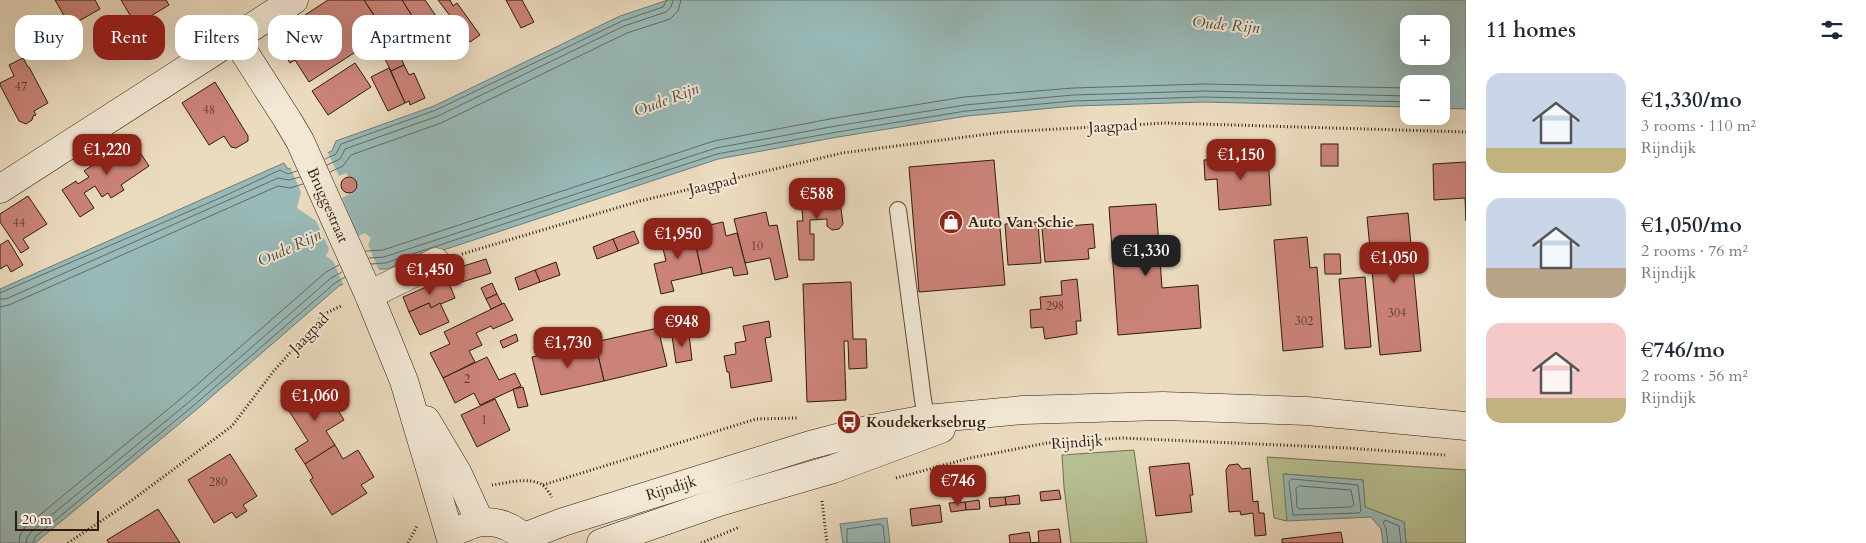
<!DOCTYPE html>
<meta charset="utf-8">
<style>
:root{--surface:#fff;--page:#f2f2f3;--text:#1f2937;--muted:#747a83;--accent:#8f2418}
body{margin:0;font-family:Cardo,serif;background:var(--page);color:var(--text);height:100vh;display:flex;flex-direction:column;font-size:19px;white-space:nowrap}
*{box-sizing:border-box;margin:0}
p{font-size:16px;color:var(--muted)}
.icon{flex:none;width:28px;height:28px;fill:none;stroke:currentColor;stroke-width:2;stroke-linecap:round;stroke-linejoin:round}
.map{position:relative;flex:1;overflow:hidden}
.panel{display:flex;flex-direction:column;background:var(--surface);width:400px}
.panel>*{flex:none}
.hud{position:absolute;left:15px;top:15px;width:475px;height:45px;display:flex;gap:10px}
.controls{position:absolute;left:1400px;top:15px;display:grid;gap:10px}
.controls a{display:grid;place-items:center;width:50px;height:50px;border-radius:10px;background:var(--surface);box-shadow:0 5px 20px #0002;font-size:25px}
.scale{position:absolute;left:15px;bottom:12px;width:84px;box-sizing:border-box;padding-left:5px;border:2px solid #301c0e;border-top:0;font-size:14px;line-height:18px;white-space:nowrap;color:#301c0e;-webkit-text-stroke:4px #f2e8d5;paint-order:stroke}
.price{position:absolute;translate:-50% -42px;padding:0 11px;border-radius:10px;background:var(--accent);color:#fff;font-size:16px;line-height:32px;filter:drop-shadow(0 1px 2px #0008)}
.price::after{content:'';position:absolute;left:50%;top:30px;width:15px;height:11px;margin-left:-8px;background:inherit;clip-path:polygon(0 0,100% 0,50% 100%)}
.price.selected{background:#222;color:#fff}
ul{padding:0;list-style:none}
li{display:flex;align-items:center;gap:15px;height:125px;padding:0 20px}
li span{display:grid;place-items:center;flex:none;width:140px;height:100px;border-radius:15px;color:#555}
li>.icon{margin-inline-start:auto}
span .icon{width:60px;height:60px;fill:#fffc;stroke-width:1}
li b{font-size:21px}
h2{display:flex;justify-content:space-between;align-items:center;height:60px;padding:0 20px;font-size:21px}
.tag{padding:0 18px;border-radius:15px;background:var(--surface);box-shadow:0 5px 20px #0002;font-size:18px;line-height:45px}
.tag.selected{background:var(--accent);color:#fff}
main{display:flex;flex:1;min-height:0}
.map>svg:first-child{display:block}
.green{fill:#b7c092;stroke:#746e50}
.water{fill:#99bab8;stroke:#6f7b74;fill-rule:evenodd}
.pier{fill:#ebdbbf}
.lines{fill:none;stroke-linecap:round;stroke-linejoin:round}
.shore{stroke:#646b63;stroke-width:1}
.building{fill:#cb8379;stroke:#301c0e}
.lane-casing{stroke:#5f4c3a;stroke-width:18}
.street-casing{stroke:#5f4c3a;stroke-width:29}
.secondary-casing{stroke:#301c0e;stroke-width:29}
.path{stroke:#301c0e;stroke-width:3;stroke-dasharray:1 2.5;stroke-linecap:butt}
.lane{stroke:#f2e8d5;stroke-width:16}
.street{stroke:#f2e8d5;stroke-width:28}
.secondary{stroke:#f2e8d5;stroke-width:28}
.labels{text-anchor:middle;stroke-width:4;stroke-linejoin:round;paint-order:stroke}
.number-label{font-size:12px;fill:#573629}
.street-label{font-size:15px;fill:#301c0e;stroke:#f2e8d5}
.poi-label{font-size:15px;font-weight:bold;fill:#301c0e;stroke:#f2e8d5;text-anchor:start}
.water-label{font-size:16px;font-style:italic;fill:#504b41;stroke:#f2e8d5}
</style>
<main>
<div class="map">
<svg width="1466" height="543" viewBox="0 0 1466 543">
<rect width="100%" height="100%" fill="#ebdbbf"/>
<filter id="stains"><feTurbulence type="fractalNoise" baseFrequency=".004" numOctaves="4"/><feColorMatrix values="0 0 0 0 .2 0 0 0 0 .09 0 0 0 0 .02 0 0 0 .5 -.17"/></filter>
<radialGradient id="worn" r=".72"><stop offset=".6" stop-color="#630" stop-opacity="0"/><stop offset="1" stop-color="#630" stop-opacity=".3"/></radialGradient>
<g class="green">
<polygon points="1134,450 1147,543 1071,543 1064,487 1062,455"/>
<polygon points="1267,457 1466,470 1466,543 1406,543 1404,522 1365,507 1363,480 1284,474 1287,521 1274,518"/>
</g>
<g class="water">
<path d="M668,0H1466V109L1441,108V84H1409V107L1204,102L1074,106L967,116L838,137L718,159L386,269H372L339,286L196,410L35,543H0V289L284,163L288,169L332,151L336,141L434,106L620,16ZM1409,24H1441V56H1409Z"/>
<polygon points="1283,474 1363,480 1365,507 1404,522 1406,543 1383,543 1381,529 1371,517 1287,521"/>
<polygon points="887,518 890,543 843,543 840,524"/>
</g>
<polygon class="pier" points="327,151 339,176 346,173 348,176 354,178 357,184 355,190 352,191 352,193 342,198 358,236 365,233 371,238 368,245 379,270 373,271 344,286 333,261 326,256 329,249 316,221 297,208 301,192 290,167"/>
<g class="lines">
<g class="shore">
<polyline points="325,159 336,154 341,144 436,110 622,21 663,7 667,0"/>
<polyline points="327,165 340,159 345,149 438,116 624,26 666,12 671,7 673,0"/>
<polyline points="330,172 343,166 351,155 441,123 627,33 670,19 678,11 681,0"/>
<polyline points="366,251 383,250 714,141 835,118 964,97 1073,88 1204,84 1409,88"/>
<polyline points="369,258 384,257 716,148 836,126 965,105 1073,95 1204,91 1409,96"/>
<polyline points="371,264 385,263 717,154 837,132 966,111 1073,101 1204,97 1409,102"/>
<polyline points="0,293 220,198 280,170 288,174 297,171"/>
<polyline points="0,299 6,299 278,178 289,180 300,177"/>
<polyline points="0,307 9,305 278,186 290,188 303,184"/>
<polygon points="1292,479 1358,485 1361,511 1359,513 1293,515 1289,482"/>
<polygon points="1299,486 1351,490 1354,505 1351,507 1299,509 1297,507 1296,489"/>
<polyline points="19,543 20,535 25,527 184,396 326,272 339,265"/>
<polyline points="26,543 27,538 31,532 189,402 331,278 342,272"/>
<polyline points="33,543 35,537 193,406 335,283 345,277"/>
<polyline points="847,543 847,529 880,524 883,526 885,543"/>
<polyline points="1388,543 1386,528 1383,523 1385,520 1399,526 1401,543"/>
</g>
</g>
<g class="building">
<polygon points="55,0 95,0 100,9 70,26"/>
<polygon points="121,0 166,0 169,5 136,25"/>
<polygon points="328,0 364,0 385,33 309,82 295,60 290,63 273,36"/>
<polygon points="364,0 402,0 414,19 393,34 381,15 376,18"/>
<polygon points="402,0 425,0 436,16 420,28"/>
<polygon points="438,0 450,0 453,6 457,3 480,35 470,42"/>
<polygon points="506,0 522,0 534,22 521,28"/>
<polygon points="40,41 45,51 36,56 30,46"/>
<polygon points="397,49 404,65 391,71 383,55"/>
<polygon points="23,58 28,67 29,67 48,103 34,111 36,115 33,116 32,120 26,124 19,121 0,85 0,83 14,76 9,65"/>
<polygon points="355,63 371,87 328,115 312,91"/>
<polygon points="404,65 409,75 414,73 425,98 410,105 409,101 405,103 391,71"/>
<polygon points="389,68 405,103 388,111 371,77"/>
<polygon points="215,82 248,136 248,141 236,148 231,147 224,136 209,145 182,103"/>
<polygon points="131,139 149,166 121,185 124,190 111,198 108,193 102,197 95,186 84,193 94,208 80,217 62,190 76,181 78,184 89,177 84,171"/>
<rect x="1321" y="144" width="17" height="22"/>
<polygon points="1268,155 1271,205 1219,210 1217,179 1205,180 1204,160"/>
<polygon points="994,160 1005,285 919,292 909,167"/>
<polygon points="1466,162 1466,221 1465,198 1434,200 1433,164"/>
<circle cx="349" cy="185" r="8"/>
<polygon points="839,193 843,224 839,229 832,230 827,226 827,219 810,220 810,234 814,234 814,260 799,260 797,221 803,221 801,197"/>
<polygon points="28,196 47,224 23,239 29,248 21,253 0,222 0,214"/>
<polygon points="1156,204 1162,288 1198,285 1201,328 1118,335 1109,207"/>
<polygon points="766,212 769,226 777,225 788,277 775,280 770,258 745,263 734,219"/>
<polygon points="1408,213 1421,351 1380,355 1367,217"/>
<polygon points="723,222 726,236 737,233 748,274 734,276 732,267 702,274 692,229"/>
<polygon points="1038,222 1041,263 1008,265 1005,224"/>
<polygon points="1093,224 1095,248 1088,249 1089,259 1045,262 1042,228"/>
<polygon points="692,229 702,274 671,281 674,291 661,294 654,264 666,261 660,236"/>
<polygon points="634,231 639,243 618,251 613,239"/>
<polygon points="1307,237 1310,268 1317,267 1323,347 1283,351 1274,240"/>
<polygon points="613,239 618,251 597,259 593,247"/>
<polygon points="8,240 23,265 11,272 7,265 0,269 0,245"/>
<polygon points="1413,244 1417,244 1418,256 1414,256"/>
<polygon points="1324,254 1340,254 1341,274 1325,274"/>
<polygon points="486,259 491,273 462,282 457,268"/>
<polygon points="556,262 560,275 540,282 535,270"/>
<polygon points="535,270 540,282 519,290 515,278"/>
<polygon points="1365,277 1371,347 1345,349 1339,279"/>
<polygon points="447,278 455,298 431,308 429,303 409,312 403,297"/>
<polygon points="1077,279 1081,321 1076,321 1077,334 1045,339 1043,327 1031,328 1030,310 1041,309 1040,297 1062,295 1061,281"/>
<polygon points="851,282 853,339 866,339 867,368 849,369 848,341 844,341 846,400 807,402 803,284"/>
<polygon points="492,283 497,294 486,299 481,288"/>
<polygon points="497,294 502,304 491,309 486,299"/>
<polygon points="429,303 431,308 440,303 449,322 420,335 409,312"/>
<polygon points="504,303 513,320 493,329 491,326 476,333 482,345 469,351 475,362 443,378 430,353 450,344 444,332"/>
<polygon points="769,321 771,337 765,338 772,381 731,388 729,372 727,372 724,356 736,354 735,343 746,341 743,326"/>
<polygon points="658,328 667,366 604,381 595,342"/>
<polygon points="516,334 518,341 503,348 500,341"/>
<polygon points="689,334 692,360 676,363 672,336"/>
<polygon points="595,342 604,381 541,395 532,357"/>
<polygon points="487,357 499,380 515,373 521,386 480,405 474,393 455,403 443,378"/>
<polygon points="322,384 344,420 326,431 335,445 305,464 295,449 308,441 286,406"/>
<polygon points="523,387 528,406 518,408 513,389"/>
<polygon points="495,399 510,430 477,447 461,415"/>
<polygon points="335,445 343,459 358,450 374,477 361,485 367,493 332,515 310,480 313,478 305,464"/>
<polygon points="230,454 257,496 243,505 247,511 236,518 232,512 214,523 188,480"/>
<polygon points="1189,463 1193,495 1190,495 1192,512 1156,516 1149,467"/>
<polygon points="1238,464 1242,469 1250,468 1253,502 1258,501 1259,513 1264,513 1266,535 1255,536 1253,513 1241,515 1240,511 1229,512 1226,470 1229,465"/>
<polygon points="1059,490 1061,499 1041,501 1040,492"/>
<polygon points="1019,495 1020,504 1006,505 1005,497"/>
<polygon points="1005,497 1006,505 990,507 989,498"/>
<polygon points="979,500 980,509 966,510 965,502"/>
<polygon points="965,502 966,510 951,512 949,503"/>
<polygon points="940,505 942,522 912,526 910,509"/>
<polygon points="158,509 180,543 109,543 107,540"/>
<polygon points="1059,529 1061,543 1031,543 1039,542 1038,531"/>
<polygon points="1029,532 1031,543 1010,543 1009,535"/>
<polygon points="1341,532 1343,543 1282,543 1282,539"/>
</g>
<g class="lines">
<g class="lane-casing">
<polyline id="lane" points="898,210 923,400 928,427"/>
</g>
<g class="street-casing">
<polyline id="street" points="369,295 436,262"/>
</g>
<g class="secondary-casing">
<g id="secondary">
<polyline points="235,38 287,119 300,141 369,295 404,381 451,539"/>
<polyline points="0,189 294,0"/>
<polyline points="426,420 458,474 480,522"/>
<path d="M464,528C486,516 513,523 528,543"/>
<polyline points="524,537 563,522 810,445 871,429 926,419 1023,410 1163,406 1307,411 1466,426"/>
<polyline points="601,543 719,502 833,469 941,429"/>
</g>
</g>
<g class="path">
<polyline points="462,254 640,201 842,153 1004,132 1166,123 1466,132"/>
<polyline points="896,478 970,458 1047,443 1122,438 1347,448 1445,455"/>
<path d="M492,485C507,483 527,477 541,484C546,487 549,493 552,497"/>
<polyline points="543,485 756,419 797,418"/>
<polyline points="822,501 827,543"/>
<polyline points="68,543 128,503 232,426 273,372 324,314 343,305"/>
<polyline points="408,543 417,526"/>
<polyline points="701,543 740,527"/>
</g>
<use href="#lane" class="lane"/>
<use href="#street" class="street"/>
<use href="#secondary" class="secondary"/>
</g>
<defs>
<g id="shop-disc" transform="scale(1.25)"><circle r="9.5" fill="#8f2418" stroke="#f2e8d5"/><path d="M-5-2.5h2.3a2.7 3.5 0 0 1 5.4 0H5L5.5 6h-11ZM-1.5-2.5h3a1.5 2.3 0 0 0-3 0Z" fill="#fff"/></g>
<g id="bus-disc" transform="scale(1.25)"><circle r="9.5" fill="#8f2418" stroke="#f2e8d5"/><path d="M-5-6H5V4H4V6H2V4H-2V6H-4V4H-5ZM-3.5-4V0h7V-4ZM-3.5 1.2v1.5H-2V1.2ZM2 1.2v1.5H3.5V1.2Z" fill="#fff"/></g>
</defs>
<g fill-rule="evenodd">
<use href="#shop-disc" x="951" y="222"/>
<use href="#bus-disc" x="849" y="422"/>
</g>
<g class="labels">
<g class="number-label">
<text x="21" y="91">47</text>
<text x="209" y="114">48</text>
<text x="19" y="227">44</text>
<text x="757" y="250">10</text>
<text x="1055" y="310">298</text>
<text x="1397" y="317">304</text>
<text x="1304" y="325">302</text>
<text x="467" y="383">2</text>
<text x="484" y="424">1</text>
<text x="218" y="486">280</text>
</g>
<g class="street-label">
<text transform="translate(1113 126) rotate(-3)" y="5">Jaagpad</text>
<text transform="translate(713 184) rotate(-13)" y="5">Jaagpad</text>
<text transform="translate(328 205) rotate(66)" y="5">Bruggestraat</text>
<text transform="translate(309 333) rotate(-46)" y="5">Jaagpad</text>
<text transform="translate(1077 442) rotate(-4)" y="5">Rijndijk</text>
<text transform="translate(671 488) rotate(-17)" y="5">Rijndijk</text>
</g>
<g class="poi-label">
<text x="968" y="227">Auto Van Schie</text>
<text x="866" y="427">Koudekerksebrug</text>
</g>
<g class="water-label">
<text transform="translate(1226 24) rotate(5)" y="6">Oude Rijn</text>
<text transform="translate(666 99) rotate(-21)" y="6">Oude Rijn</text>
<text transform="translate(289 247) rotate(-25)" y="6">Oude Rijn</text>
</g>
</g>
<rect width="100%" height="100%" filter="url(#stains)"/>
<rect width="100%" height="100%" fill="url(#worn)"/>
</svg>
<div class="controls">
<a>+</a>
<a>−</a>
</div>
<div class="scale">20 m</div>
<b class="price" style="left:107px;top:176px">€1,220</b>
<b class="price" style="left:1241px;top:181px">€1,150</b>
<b class="price" style="left:817px;top:220px">€588</b>
<b class="price" style="left:678px;top:260px">€1,950</b>
<b class="price selected" style="left:1146px;top:277px">€1,330</b>
<b class="price" style="left:1394px;top:284px">€1,050</b>
<b class="price" style="left:430px;top:296px">€1,450</b>
<b class="price" style="left:682px;top:348px">€948</b>
<b class="price" style="left:568px;top:369px">€1,730</b>
<b class="price" style="left:315px;top:422px">€1,060</b>
<b class="price" style="left:958px;top:507px">€746</b>
<div class="hud">
<a class="tag">Buy</a>
<a class="tag selected">Rent</a>
<a class="tag">Filters</a>
<a class="tag">New</a>
<a class="tag">Apartment</a>
</div>
</div>
<section class="panel">
<h2>11 homes<svg class="icon" aria-label="filters" viewBox="0 0 24 24"><path d="M4 7h16M4 17h16"/><circle cx="9" cy="7" r="2"/><circle cx="15" cy="17" r="2"/></svg></h2>
<ul>
<li><span style="background:linear-gradient(#c9d6e8 75%,#c2b280 0)"><svg class="icon" aria-label="home" viewBox="0 0 24 24"><path d="M3 11l9-7 9 7M6 9v11h12V9"/></svg></span><div><b>€1,330/mo</b><p>3 rooms · 110 m²</p><p>Rijndijk</p></div></li>
<li><span style="background:linear-gradient(#c9d6e8 70%,#b9a48a 0)"><svg class="icon" aria-label="home" viewBox="0 0 24 24"><path d="M3 11l9-7 9 7M6 9v11h12V9"/></svg></span><div><b>€1,050/mo</b><p>2 rooms · 76 m²</p><p>Rijndijk</p></div></li>
<li><span style="background:linear-gradient(#f6c9c9 75%,#c2b280 0)"><svg class="icon" aria-label="home" viewBox="0 0 24 24"><path d="M3 11l9-7 9 7M6 9v11h12V9"/></svg></span><div><b>€746/mo</b><p>2 rooms · 56 m²</p><p>Rijndijk</p></div></li>
</ul>
</section>
</main>
